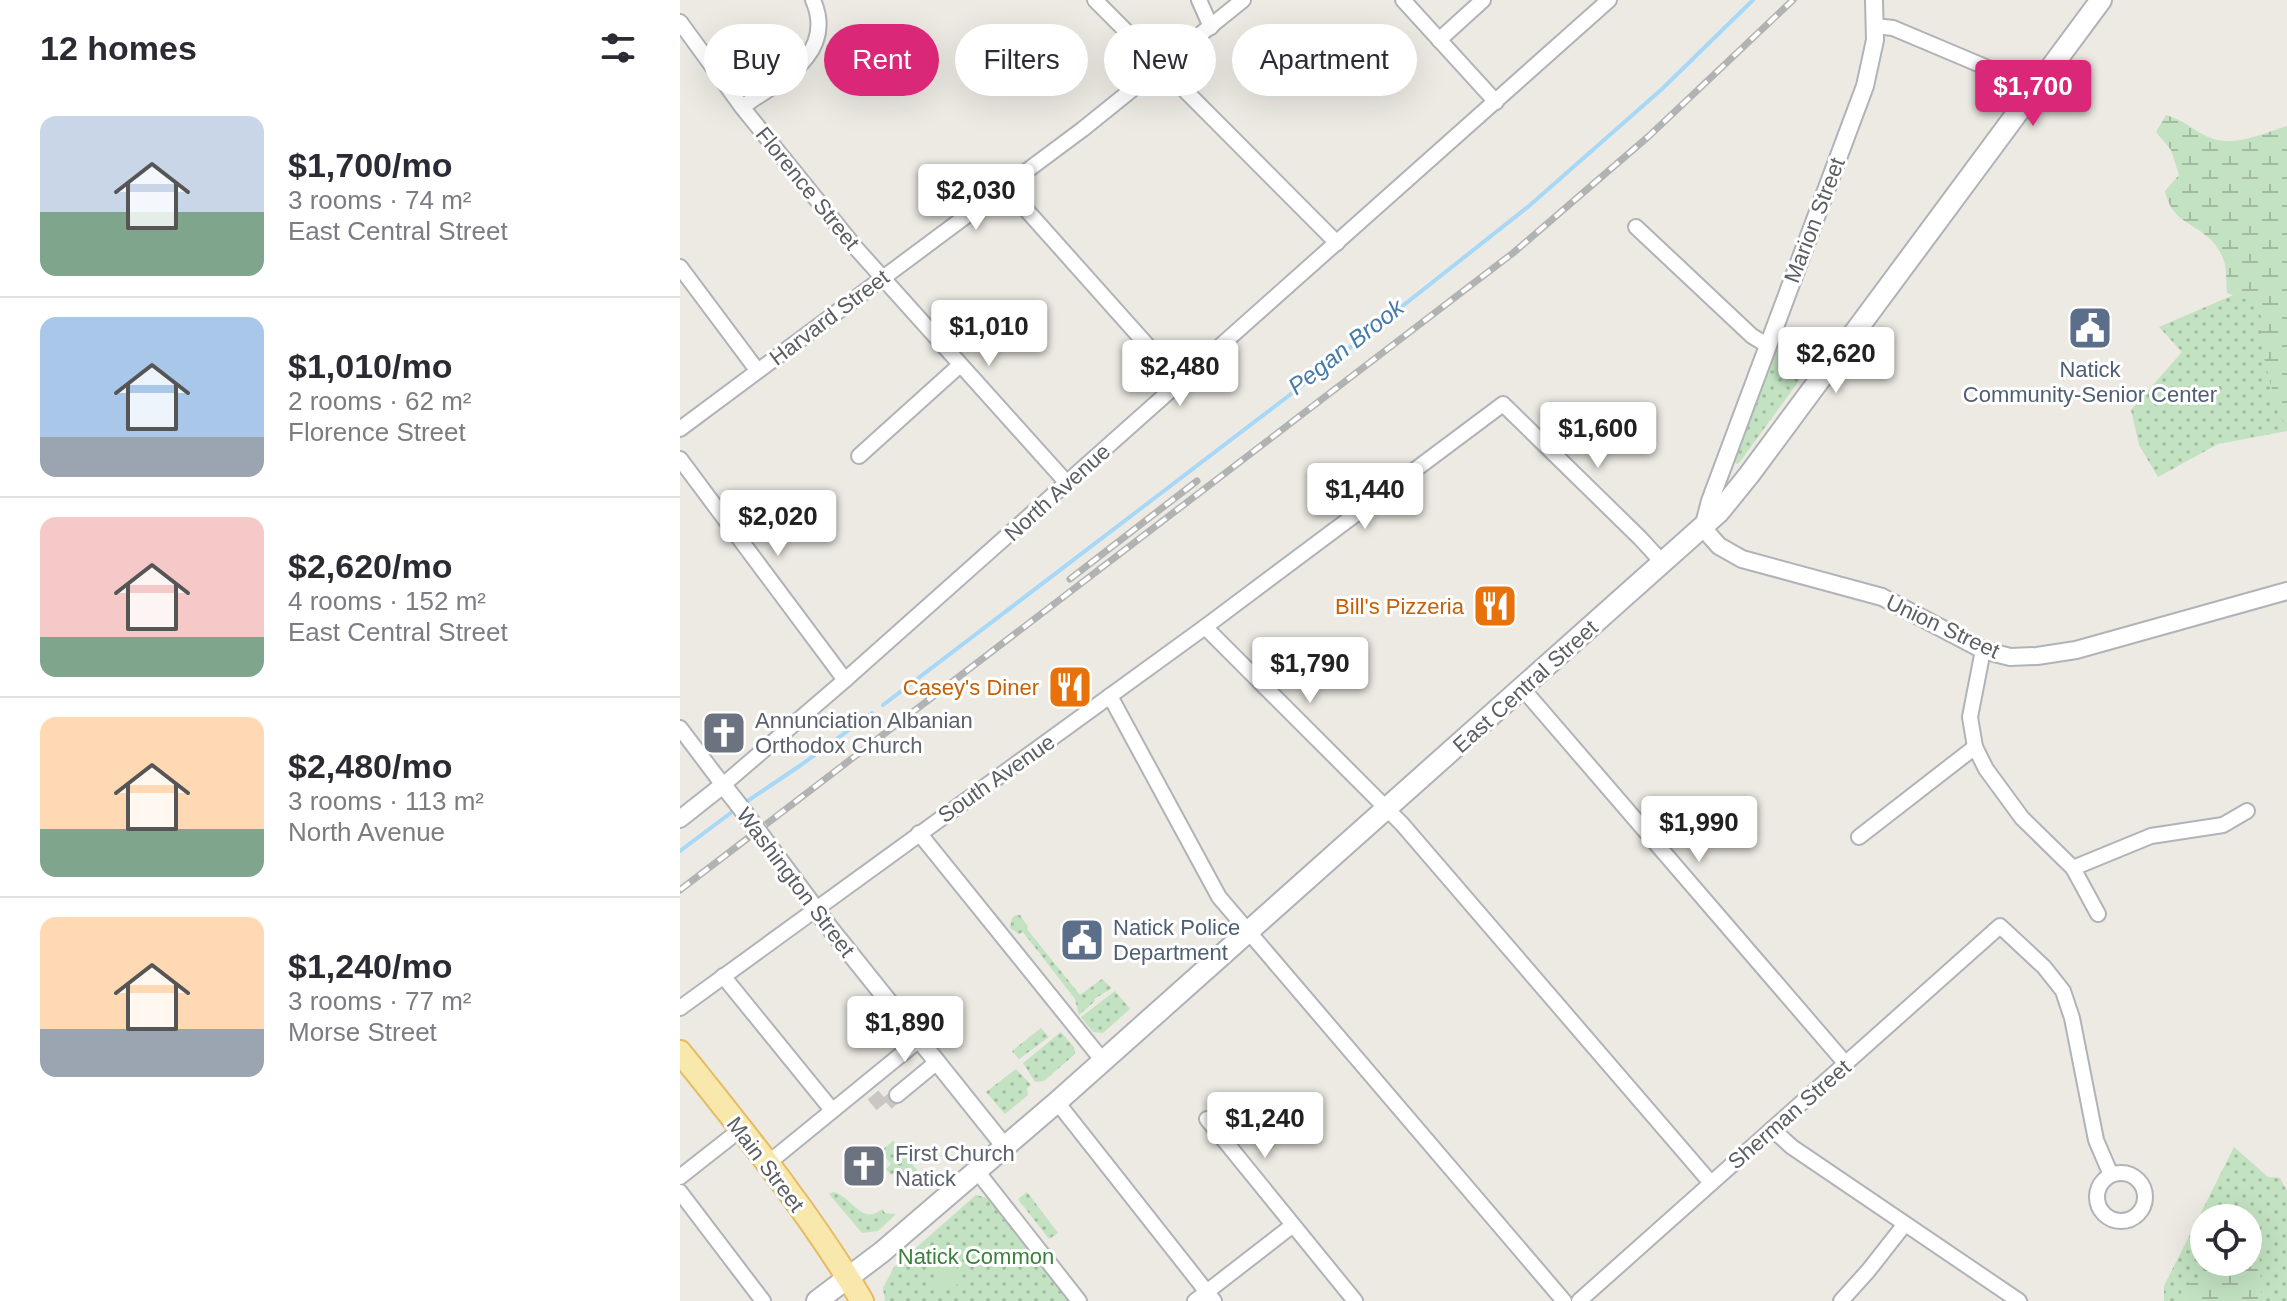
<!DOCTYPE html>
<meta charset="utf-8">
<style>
:root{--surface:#fff;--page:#f7f7f7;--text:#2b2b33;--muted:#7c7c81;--line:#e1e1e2;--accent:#db2777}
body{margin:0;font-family:Arial,sans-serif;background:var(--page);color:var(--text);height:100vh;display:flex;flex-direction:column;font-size:30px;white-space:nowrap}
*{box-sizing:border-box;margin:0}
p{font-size:26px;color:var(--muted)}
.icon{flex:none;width:44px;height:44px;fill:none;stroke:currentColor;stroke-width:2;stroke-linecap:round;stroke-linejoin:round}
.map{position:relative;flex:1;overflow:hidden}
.details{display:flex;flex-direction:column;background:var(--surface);width:680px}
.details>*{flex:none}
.top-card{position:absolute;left:24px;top:24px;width:760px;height:72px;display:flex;gap:16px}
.tools{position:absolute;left:1510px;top:1204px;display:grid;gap:16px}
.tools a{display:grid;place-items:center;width:72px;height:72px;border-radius:50%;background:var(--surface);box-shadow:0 8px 32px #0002;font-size:40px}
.price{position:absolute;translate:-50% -68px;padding:0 18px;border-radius:8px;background:#fff;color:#222;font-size:26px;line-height:52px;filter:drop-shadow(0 2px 4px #0008)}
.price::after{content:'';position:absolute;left:50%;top:48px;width:24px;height:18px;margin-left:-12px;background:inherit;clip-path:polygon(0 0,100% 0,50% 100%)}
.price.on{background:var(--accent);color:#fff}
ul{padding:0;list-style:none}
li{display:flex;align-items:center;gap:24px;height:200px;padding:0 40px}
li+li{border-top:2px solid var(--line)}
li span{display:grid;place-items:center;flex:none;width:224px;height:160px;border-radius:16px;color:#555}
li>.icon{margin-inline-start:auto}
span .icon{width:96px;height:96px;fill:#fffc;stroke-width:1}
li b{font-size:34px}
h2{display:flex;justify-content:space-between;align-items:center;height:96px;padding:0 40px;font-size:34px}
.tag{padding:0 28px;border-radius:36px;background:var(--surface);box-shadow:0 8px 32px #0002;font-size:28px;line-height:72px}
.tag.on{background:var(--accent);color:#fff}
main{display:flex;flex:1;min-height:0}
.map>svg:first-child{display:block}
.grass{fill:url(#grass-dots);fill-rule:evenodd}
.wetland{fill:url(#wetland-marsh)}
.garden{fill:#c2e2c1}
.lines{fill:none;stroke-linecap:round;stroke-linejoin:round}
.stream{stroke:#a7d8f8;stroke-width:4}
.minor-tunnel{stroke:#c8c7c3;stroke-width:14;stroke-dasharray:14 7;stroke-linecap:butt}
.minor-casing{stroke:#b0b3b7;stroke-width:18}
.tertiary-casing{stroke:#b0b3b7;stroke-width:20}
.secondary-casing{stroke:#afb2b7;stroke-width:24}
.primary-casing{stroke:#e5bb63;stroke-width:26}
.minor{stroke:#fff;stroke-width:14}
.tertiary{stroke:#fff;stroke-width:16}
.secondary{stroke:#fff;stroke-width:20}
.primary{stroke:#f8e8ac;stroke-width:22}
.rail-casing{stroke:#b1b2b2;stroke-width:7}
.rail{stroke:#fff;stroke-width:4;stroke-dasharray:12;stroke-linecap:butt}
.tertiary-bridge-casing{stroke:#b0b3b7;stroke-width:20;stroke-linecap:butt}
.tertiary-bridge{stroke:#fff;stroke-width:16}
.labels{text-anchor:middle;stroke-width:6;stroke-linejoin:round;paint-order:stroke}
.street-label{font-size:22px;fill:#5b5e62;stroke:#fff}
.service-label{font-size:22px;fill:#4e5e75;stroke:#fff}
.food-label{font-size:22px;fill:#c56008;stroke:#fff;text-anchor:end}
.worship-label{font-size:22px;fill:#5b616d;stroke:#fff;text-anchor:start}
.park-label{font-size:22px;fill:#3b803c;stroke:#fff}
.water-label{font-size:24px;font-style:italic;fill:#467aa8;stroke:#fff}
</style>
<main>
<section class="details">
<h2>12 homes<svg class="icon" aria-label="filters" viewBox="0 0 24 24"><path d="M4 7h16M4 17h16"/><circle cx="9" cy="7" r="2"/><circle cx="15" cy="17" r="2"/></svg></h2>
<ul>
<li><span style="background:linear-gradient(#c9d6e8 60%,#7fa58c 0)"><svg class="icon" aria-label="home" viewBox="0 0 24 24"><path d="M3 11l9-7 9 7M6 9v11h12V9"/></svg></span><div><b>$1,700/mo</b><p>3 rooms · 74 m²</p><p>East Central Street</p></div></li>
<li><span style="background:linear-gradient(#a9c7e8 75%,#9aa5b1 0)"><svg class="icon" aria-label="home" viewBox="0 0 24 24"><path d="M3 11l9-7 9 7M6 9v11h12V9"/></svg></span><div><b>$1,010/mo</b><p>2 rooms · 62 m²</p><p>Florence Street</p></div></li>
<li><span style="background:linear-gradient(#f6c9c9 75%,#7fa58c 0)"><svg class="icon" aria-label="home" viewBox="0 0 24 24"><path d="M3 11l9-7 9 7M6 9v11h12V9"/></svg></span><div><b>$2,620/mo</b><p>4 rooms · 152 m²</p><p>East Central Street</p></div></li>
<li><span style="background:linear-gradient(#ffd9b3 70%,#7fa58c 0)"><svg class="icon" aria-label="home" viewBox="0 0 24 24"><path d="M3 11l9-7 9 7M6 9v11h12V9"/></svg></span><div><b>$2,480/mo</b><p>3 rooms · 113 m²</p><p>North Avenue</p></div></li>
<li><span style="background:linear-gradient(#ffd9b3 70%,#9aa5b1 0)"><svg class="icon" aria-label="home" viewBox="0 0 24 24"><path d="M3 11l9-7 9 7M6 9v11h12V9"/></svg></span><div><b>$1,240/mo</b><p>3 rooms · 77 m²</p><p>Morse Street</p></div></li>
</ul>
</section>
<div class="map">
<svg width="1607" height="1301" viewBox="0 0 1607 1301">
<defs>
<pattern id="grass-dots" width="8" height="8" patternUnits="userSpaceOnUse" patternTransform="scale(2)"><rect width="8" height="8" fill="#c2e2c1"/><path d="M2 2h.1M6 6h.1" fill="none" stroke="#a1baa0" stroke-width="1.8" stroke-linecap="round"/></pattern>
<pattern id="wetland-marsh" width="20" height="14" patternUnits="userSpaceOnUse" patternTransform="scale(2)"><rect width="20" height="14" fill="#c2e2c1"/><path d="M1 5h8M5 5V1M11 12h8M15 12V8" fill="none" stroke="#a1baa0"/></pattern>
</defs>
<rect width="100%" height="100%" fill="#eceae3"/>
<g class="grass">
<polygon points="1607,272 1607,431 1538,444 1478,477 1459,445 1451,410 1502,352 1479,327"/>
<polygon points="1096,346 1132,363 1059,463 1056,464 1054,460"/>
<polygon points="336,915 340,915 348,927 347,929 400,995 422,979 432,988 414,999 415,1001 399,1015 395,999 343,932 339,934 330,928 332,918"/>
<polygon points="435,991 450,1009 423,1033 413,1032 401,1017"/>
<polygon points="361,1028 369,1037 339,1059 332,1051"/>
<polygon points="381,1032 394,1047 395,1054 364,1081 355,1082 343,1063"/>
<polygon points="336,1069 351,1085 347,1088 348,1095 325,1114 306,1092"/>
<polygon points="213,1141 242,1176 231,1185 219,1170 211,1175 206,1169 211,1164 201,1151"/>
<path d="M1554,1147L1588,1177L1600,1178L1607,1191V1301H1484V1286ZM1524,1218H1568V1262H1524Z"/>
<path d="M153,1192C172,1196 182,1227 202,1209L205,1213L216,1214L198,1231L182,1233L149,1194Z"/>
<polygon points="347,1192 378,1233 369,1239 338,1199"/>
<polygon points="296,1195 308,1198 388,1301 205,1301 203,1288 214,1267"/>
</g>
<g class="wetland">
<path d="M1486,115C1505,121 1510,128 1526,136C1552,149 1581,134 1607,126V422H1604L1598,413L1582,350V318L1573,302L1547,293C1546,283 1547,270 1544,261C1530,221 1493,231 1485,191L1499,175L1491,150L1476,132Z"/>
<polygon points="1568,1232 1579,1248 1582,1301 1503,1301 1501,1289 1524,1275 1521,1255 1524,1238 1524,1262 1568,1262"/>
</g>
<circle class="garden" cx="267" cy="1276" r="13"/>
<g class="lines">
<g class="stream">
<polyline points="203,705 615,391 849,206 982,89 1073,0"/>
<polyline points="63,804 121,765 192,713"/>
<polyline points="0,851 56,809"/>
</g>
<polyline class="minor-tunnel" points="193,1095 203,1107 217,1095"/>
<g class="minor-casing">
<g id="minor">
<polyline points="415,0 657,243"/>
<polyline points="519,0 531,27"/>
<polyline points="723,0 816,102"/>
<polyline points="0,22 62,107 175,247 387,483"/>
<polyline points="1195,26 1213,28 1334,79 1353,91"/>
<polyline points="759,40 803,0"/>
<path d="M62,107C99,81 157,55 133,0"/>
<polyline points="326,187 500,382"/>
<polyline points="956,227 1072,336 1087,345"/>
<polyline points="0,267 77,370"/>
<polyline points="0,429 403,129 563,0"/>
<polyline points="179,456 280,365"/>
<polyline points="0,459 165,680"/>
<polyline points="525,627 722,824 1031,1183"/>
<polyline points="1303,650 1290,717 1295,747 1306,769 1342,818 1393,868 1418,914"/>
<polyline points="843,689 1166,1064"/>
<polyline points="430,696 539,897 884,1301"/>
<polyline points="0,728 43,785 165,680 929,0"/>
<polyline points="239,833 423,1061"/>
<polyline points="1179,837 1295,747"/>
<polyline points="1393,868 1471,836 1543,825 1567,811"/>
<polyline points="43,976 152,1110"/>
<polyline points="0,1008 525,627 823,404 960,538 983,563"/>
<polyline points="217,1095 257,1062"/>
<polyline points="377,1102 534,1301"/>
<polyline points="527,1119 675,1301"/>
<polyline points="1092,1129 1112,1147 1339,1301"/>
<polyline points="87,1164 239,1040"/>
<polyline points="297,1171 399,1301"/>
<circle cx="1441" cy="1197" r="24"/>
<polyline points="0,1177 61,1129"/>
<polyline points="0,1192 83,1301"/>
<polyline points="515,1301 613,1225"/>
<polyline points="899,1301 1320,926 1364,967 1383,991 1392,1018 1416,1140 1431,1175"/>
<polyline points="1161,1301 1188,1271 1225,1224"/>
</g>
</g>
<g class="tertiary-casing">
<g id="tertiary">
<polyline points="1194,0 1195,40 1185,86 1030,501 1023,528 1039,546 1062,559 1202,597 1303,650 1330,657 1357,656 1396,650 1607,591"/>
<polyline points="0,819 43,785 58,804"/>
<polyline points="89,846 149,927 325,1147"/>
</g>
</g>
<g class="secondary-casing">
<polyline id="secondary" points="137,1301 202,1252 377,1102 1039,512 1069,475 1421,0"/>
</g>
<g class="primary-casing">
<path id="primary" d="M0,1052C64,1132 130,1213 182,1301"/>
</g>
<use href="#minor" class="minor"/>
<use href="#tertiary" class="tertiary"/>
<use href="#secondary" class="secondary"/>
<use href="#primary" class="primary"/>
<g class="rail-casing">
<g id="rail">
<polyline points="390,579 517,481"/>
<polyline points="0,890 833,253 969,136 1113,0"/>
</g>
</g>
<use href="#rail" class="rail"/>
<g class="tertiary-bridge-casing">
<polyline id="tertiary-bridge" points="58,804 89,846"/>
</g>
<use href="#tertiary-bridge" class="tertiary-bridge"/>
</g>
<defs>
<g id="civic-square" transform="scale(2.3)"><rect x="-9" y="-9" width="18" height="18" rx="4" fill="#5c6f8a" stroke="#fff"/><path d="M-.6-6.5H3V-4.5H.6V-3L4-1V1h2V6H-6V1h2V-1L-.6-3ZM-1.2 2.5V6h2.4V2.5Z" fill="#fff"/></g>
<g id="restaurant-square" transform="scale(2.3)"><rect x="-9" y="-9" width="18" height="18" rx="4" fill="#e8710a" stroke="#fff"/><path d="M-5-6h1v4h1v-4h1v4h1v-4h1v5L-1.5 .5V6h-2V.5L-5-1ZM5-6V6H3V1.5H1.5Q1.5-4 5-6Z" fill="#fff"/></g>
<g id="church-square" transform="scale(2.3)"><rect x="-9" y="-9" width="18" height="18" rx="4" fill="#6b7280" stroke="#fff"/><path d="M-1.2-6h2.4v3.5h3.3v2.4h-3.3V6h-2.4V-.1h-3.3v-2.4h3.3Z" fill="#fff"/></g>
</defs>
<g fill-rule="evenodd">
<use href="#civic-square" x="1410" y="328"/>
<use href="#restaurant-square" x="815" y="606"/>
<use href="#restaurant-square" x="390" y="687"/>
<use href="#church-square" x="44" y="733"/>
<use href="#civic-square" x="402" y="940"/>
<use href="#church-square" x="184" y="1166"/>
</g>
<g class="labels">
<g class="street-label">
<text transform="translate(128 188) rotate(51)" y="8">Florence Street</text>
<text transform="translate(1134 220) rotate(-69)" y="8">Marion Street</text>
<text transform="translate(149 317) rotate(-37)" y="8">Harvard Street</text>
<text transform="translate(377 492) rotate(-42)" y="8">North Avenue</text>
<text transform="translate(1263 626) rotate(25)" y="8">Union Street</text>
<text transform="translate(845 686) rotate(-42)" y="8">East Central Street</text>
<text transform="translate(316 778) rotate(-35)" y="8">South Avenue</text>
<text transform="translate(116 882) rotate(53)" y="8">Washington Street</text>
<text transform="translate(1109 1114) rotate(-41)" y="8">Sherman Street</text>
<text transform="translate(86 1164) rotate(53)" y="8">Main Street</text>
</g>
<g class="service-label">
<text x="1410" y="377">Natick<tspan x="1410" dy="25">Community-Senior Center</tspan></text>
<text x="433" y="935" text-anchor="start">Natick Police<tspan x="433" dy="25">Department</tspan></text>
</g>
<g class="food-label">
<text x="784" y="614">Bill's Pizzeria</text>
<text x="359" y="695">Casey's Diner</text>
</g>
<g class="worship-label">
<text x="75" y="728">Annunciation Albanian<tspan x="75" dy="25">Orthodox Church</tspan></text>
<text x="215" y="1161">First Church<tspan x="215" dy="25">Natick</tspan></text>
</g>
<g class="park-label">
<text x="296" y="1264">Natick Common</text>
</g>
<g class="water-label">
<text transform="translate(666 347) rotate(-38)" y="8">Pegan Brook</text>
</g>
</g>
</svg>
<div class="tools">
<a><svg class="icon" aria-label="locate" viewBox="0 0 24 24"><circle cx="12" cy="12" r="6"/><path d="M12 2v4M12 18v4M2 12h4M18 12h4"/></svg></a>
</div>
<b class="price on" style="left:1353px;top:128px">$1,700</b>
<b class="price" style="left:296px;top:232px">$2,030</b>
<b class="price" style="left:309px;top:368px">$1,010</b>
<b class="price" style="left:1156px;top:395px">$2,620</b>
<b class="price" style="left:500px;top:408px">$2,480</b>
<b class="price" style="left:918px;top:470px">$1,600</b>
<b class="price" style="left:685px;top:531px">$1,440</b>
<b class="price" style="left:98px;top:558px">$2,020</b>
<b class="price" style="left:630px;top:705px">$1,790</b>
<b class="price" style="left:1019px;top:864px">$1,990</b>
<b class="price" style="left:225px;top:1064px">$1,890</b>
<b class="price" style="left:585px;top:1160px">$1,240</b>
<div class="top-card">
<a class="tag">Buy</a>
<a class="tag on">Rent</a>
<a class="tag">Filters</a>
<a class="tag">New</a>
<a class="tag">Apartment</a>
</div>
</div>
</main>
